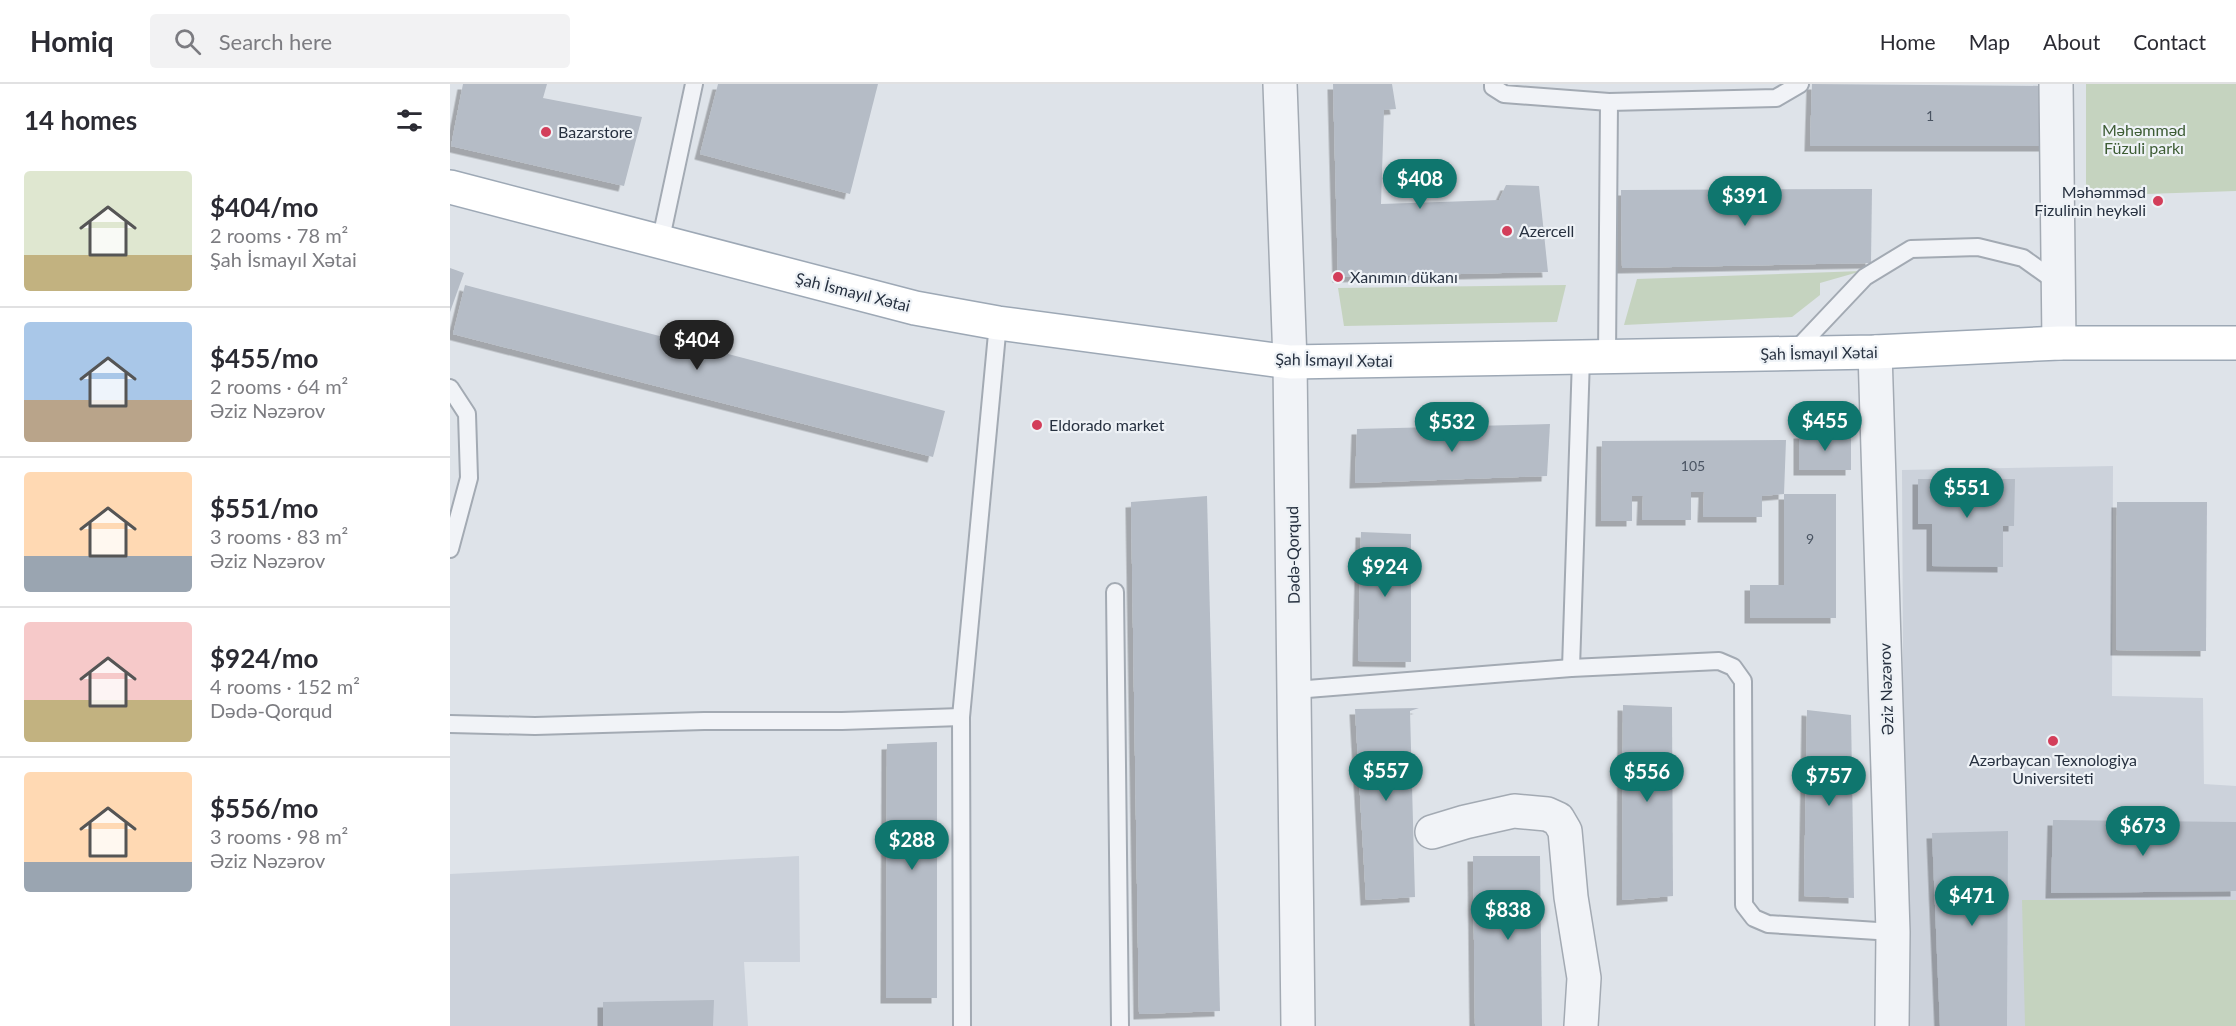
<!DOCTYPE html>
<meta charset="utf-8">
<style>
:root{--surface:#fff;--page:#f2f2f3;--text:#2b2b33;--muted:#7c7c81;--line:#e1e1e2;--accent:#0f766e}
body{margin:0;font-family:Lato,sans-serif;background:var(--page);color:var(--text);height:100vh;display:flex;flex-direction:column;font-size:22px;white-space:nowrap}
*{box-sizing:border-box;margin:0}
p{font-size:20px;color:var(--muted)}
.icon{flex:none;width:33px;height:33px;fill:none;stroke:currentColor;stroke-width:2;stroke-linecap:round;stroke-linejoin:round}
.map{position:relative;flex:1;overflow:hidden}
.panel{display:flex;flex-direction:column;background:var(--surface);width:450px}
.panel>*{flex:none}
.price{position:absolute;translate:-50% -51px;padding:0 14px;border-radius:21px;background:var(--accent);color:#fff;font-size:20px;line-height:39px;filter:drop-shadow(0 2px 3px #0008)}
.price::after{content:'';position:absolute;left:50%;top:36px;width:18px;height:14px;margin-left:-9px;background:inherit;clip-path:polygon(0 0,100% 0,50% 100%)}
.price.selected{background:#222;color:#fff}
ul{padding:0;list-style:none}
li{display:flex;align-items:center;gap:18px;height:150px;padding:0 24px}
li+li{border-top:2px solid var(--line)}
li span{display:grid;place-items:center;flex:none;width:168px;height:120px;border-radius:6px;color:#555}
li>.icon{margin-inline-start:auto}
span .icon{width:72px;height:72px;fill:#fffc;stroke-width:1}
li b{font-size:26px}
h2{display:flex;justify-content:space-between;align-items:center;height:72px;padding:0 24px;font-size:26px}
header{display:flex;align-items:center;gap:36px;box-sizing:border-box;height:84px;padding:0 30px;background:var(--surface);border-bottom:2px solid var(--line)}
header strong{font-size:28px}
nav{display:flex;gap:33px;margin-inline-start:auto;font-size:21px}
.search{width:420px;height:54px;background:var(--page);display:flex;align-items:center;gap:15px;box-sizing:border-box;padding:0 21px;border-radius:6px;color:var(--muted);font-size:22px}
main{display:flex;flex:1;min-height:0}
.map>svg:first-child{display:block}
.built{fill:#ccd2db}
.green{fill:#c5d3bf}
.building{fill:#b5bcc6;filter:url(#shadow)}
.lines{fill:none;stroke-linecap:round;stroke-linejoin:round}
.lane-casing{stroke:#a3aab3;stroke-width:20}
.street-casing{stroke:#a3aab3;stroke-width:36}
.primary-casing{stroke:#9da8b5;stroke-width:36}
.lane{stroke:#f1f3f7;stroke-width:16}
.street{stroke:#f1f3f7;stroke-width:33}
.primary{stroke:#fff;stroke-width:33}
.poi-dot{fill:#d33e5a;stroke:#eef2f6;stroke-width:2}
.labels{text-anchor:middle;stroke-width:4.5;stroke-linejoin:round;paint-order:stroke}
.number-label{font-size:14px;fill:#4a5462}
.park-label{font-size:16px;fill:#3d5c34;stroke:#eef2f6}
.poi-label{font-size:16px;fill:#273140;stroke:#eef2f6;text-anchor:start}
.street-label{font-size:16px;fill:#273140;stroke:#eef2f6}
</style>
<header>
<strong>Homiq</strong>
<div class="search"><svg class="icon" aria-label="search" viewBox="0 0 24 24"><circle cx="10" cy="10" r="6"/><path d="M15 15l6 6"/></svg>Search here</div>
<nav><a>Home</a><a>Map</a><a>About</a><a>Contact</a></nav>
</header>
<main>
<section class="panel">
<h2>14 homes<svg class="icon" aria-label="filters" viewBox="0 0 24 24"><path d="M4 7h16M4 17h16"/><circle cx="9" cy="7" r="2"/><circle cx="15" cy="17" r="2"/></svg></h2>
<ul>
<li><span style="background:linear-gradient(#dfe7d0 70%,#c2b280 0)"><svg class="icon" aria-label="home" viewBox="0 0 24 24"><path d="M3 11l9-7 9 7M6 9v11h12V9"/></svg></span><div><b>$404/mo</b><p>2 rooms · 78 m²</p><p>Şah İsmayıl Xətai</p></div></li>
<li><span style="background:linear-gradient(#a9c7e8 65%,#b9a48a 0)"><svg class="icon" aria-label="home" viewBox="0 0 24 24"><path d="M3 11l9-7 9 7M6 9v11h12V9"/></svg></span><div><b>$455/mo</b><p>2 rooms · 64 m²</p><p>Əziz Nəzərov</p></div></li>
<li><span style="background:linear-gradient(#ffd9b3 70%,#9aa5b1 0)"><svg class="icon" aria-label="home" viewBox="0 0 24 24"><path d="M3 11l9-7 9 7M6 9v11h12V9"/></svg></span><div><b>$551/mo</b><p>3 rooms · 83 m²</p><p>Əziz Nəzərov</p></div></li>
<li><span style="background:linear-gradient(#f6c9c9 65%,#c2b280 0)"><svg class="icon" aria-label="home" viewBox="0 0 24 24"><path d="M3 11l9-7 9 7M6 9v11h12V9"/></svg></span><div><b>$924/mo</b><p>4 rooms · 152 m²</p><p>Dədə-Qorqud</p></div></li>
<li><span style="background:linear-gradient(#ffd9b3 75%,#9aa5b1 0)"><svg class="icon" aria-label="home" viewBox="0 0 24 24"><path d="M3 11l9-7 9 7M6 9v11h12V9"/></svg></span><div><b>$556/mo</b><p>3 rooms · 98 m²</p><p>Əziz Nəzərov</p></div></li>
</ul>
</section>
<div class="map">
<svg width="1786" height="942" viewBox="0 0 1786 942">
<defs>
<filter id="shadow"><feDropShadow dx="-5.5" dy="5.5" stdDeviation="0" flood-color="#0004"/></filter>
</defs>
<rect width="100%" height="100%" fill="#dee3e9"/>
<g class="built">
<polygon points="1663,382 1662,612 1753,614 1754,700 1786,702 1786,942 1452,942 1454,753 1452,386"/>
<polygon points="349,772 350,878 294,878 298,942 0,942 0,790"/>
</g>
<g class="green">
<polygon points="1636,0 1786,0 1786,107 1636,112"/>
<polygon points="1412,187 1370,199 1370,211 1342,233 1174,241 1187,195"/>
<polygon points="1116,201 1107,238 894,242 888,204"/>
<polygon points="1572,816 1786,816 1786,942 1575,942"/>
</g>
<g class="building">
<polygon points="13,0 97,0 93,14 192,33 174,102 1,62"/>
<polygon points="268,0 428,0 400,110 250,70"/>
<polygon points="883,0 942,0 946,25 934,26 931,120 1049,116 1056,101 1089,102 1098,188 888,193"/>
<polygon points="1362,0 1600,2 1599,62 1360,62"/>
<polygon points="1422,105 1421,179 1172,184 1171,106"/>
<polygon points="0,184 14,189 0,228"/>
<polygon points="15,201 495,327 483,373 3,250"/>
<polygon points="1100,340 1097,392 905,399 907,345"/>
<polygon points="1349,349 1401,350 1401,386 1349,386"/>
<polygon points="1336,356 1334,410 1386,410 1386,534 1300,534 1300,501 1334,501 1334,410 1312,412 1312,433 1253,433 1254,408 1241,408 1241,436 1192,436 1193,412 1182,412 1182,437 1151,437 1152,357"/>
<polygon points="1468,395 1565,395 1564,442 1553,442 1553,483 1482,482 1482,440 1468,440"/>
<polygon points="757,412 770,927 689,930 681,418"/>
<polygon points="1667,418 1757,418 1756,567 1666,566"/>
<polygon points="911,448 961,450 961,578 908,577"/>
<polygon points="1173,621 1222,623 1223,812 1172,816"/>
<polygon points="969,624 960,627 965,813 916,816 905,625"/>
<polygon points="1357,626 1401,631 1404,814 1354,812"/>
<polygon points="487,658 487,914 436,914 437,660"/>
<polygon points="1603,736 1786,738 1786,807 1601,809"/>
<polygon points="1558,747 1557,942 1490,942 1482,749"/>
<polygon points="1023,772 1090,772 1092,942 1025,942"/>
<polygon points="264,916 263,942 153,942 153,918"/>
</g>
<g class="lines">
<g class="lane-casing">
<g id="lane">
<polyline points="1043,0 1043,3 1054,10 1159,18 1326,14 1350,0"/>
<polyline points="210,159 244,0"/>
<polyline points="1344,268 1415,193 1461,165 1528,163 1573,174 1608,199"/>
<polyline points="1157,274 1159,18"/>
<polyline points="0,304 17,330 19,394 0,465"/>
<polyline points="665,508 670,942"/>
<polyline points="1121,584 1131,274"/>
<polyline points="845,606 1121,584 1269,577 1283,583 1293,597 1294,821 1304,834 1318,840 1443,848"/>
<polyline points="0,640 85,642 254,637 392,637 511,633"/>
<polyline points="512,942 511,633 548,239"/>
</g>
</g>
<g class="street-casing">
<g id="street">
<polyline points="830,0 840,278 848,942"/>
<polyline points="1606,0 1609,259"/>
<polyline points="1425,268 1443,848 1442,942"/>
<polyline points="982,748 1015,738 1064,727 1097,730 1108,735 1115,747 1121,813 1134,894 1131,942"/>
</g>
</g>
<g class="primary-casing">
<polyline id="primary" points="0,103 465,224 548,239 840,278 1425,268 1609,259 1786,259"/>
</g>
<use href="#lane" class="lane"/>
<use href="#street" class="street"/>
<use href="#primary" class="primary"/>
</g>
<g class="poi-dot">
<circle cx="96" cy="48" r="6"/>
<circle cx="1708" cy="117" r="6"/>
<circle cx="1057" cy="147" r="6"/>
<circle cx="888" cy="193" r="6"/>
<circle cx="587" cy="341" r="6"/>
<circle cx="1603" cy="657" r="6"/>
</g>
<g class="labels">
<g class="number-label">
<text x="1480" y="37">1</text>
<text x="1243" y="387">105</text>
<text x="1360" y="460">9</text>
</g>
<g class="park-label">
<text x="1694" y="52">Məhəmməd<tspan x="1694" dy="18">Füzuli parkı</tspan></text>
</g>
<g class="poi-label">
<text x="108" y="54">Bazarstore</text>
<text x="1696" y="114" text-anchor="end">Məhəmməd<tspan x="1696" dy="18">Fizulinin heykəli</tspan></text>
<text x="1069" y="153">Azercell</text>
<text x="900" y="199">Xanımın dükanı</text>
<text x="599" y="347">Eldorado market</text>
<text x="1603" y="682" text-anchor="middle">Azərbaycan Texnologiya<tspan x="1603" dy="18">Universiteti</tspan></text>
</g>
<g class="street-label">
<text transform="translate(403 208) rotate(14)" y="6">Şah İsmayıl Xətai</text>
<text transform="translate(1369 269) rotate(-1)" y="6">Şah İsmayıl Xətai</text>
<text transform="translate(884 276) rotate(1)" y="6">Şah İsmayıl Xətai</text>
<text transform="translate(843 471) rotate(-91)" y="6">Dədə-Qorqud</text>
<text transform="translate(1436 605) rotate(-92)" y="6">Əziz Nəzərov</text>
</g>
</g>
</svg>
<b class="price" style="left:970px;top:126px">$408</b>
<b class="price" style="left:1295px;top:143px">$391</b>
<b class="price selected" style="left:247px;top:287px">$404</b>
<b class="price" style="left:1375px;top:368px">$455</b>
<b class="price" style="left:1002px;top:369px">$532</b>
<b class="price" style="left:1517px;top:435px">$551</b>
<b class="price" style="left:935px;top:514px">$924</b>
<b class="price" style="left:936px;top:718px">$557</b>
<b class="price" style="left:1197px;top:719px">$556</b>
<b class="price" style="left:1379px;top:723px">$757</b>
<b class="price" style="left:1693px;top:773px">$673</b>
<b class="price" style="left:462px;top:787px">$288</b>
<b class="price" style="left:1522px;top:843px">$471</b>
<b class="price" style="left:1058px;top:857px">$838</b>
</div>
</main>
